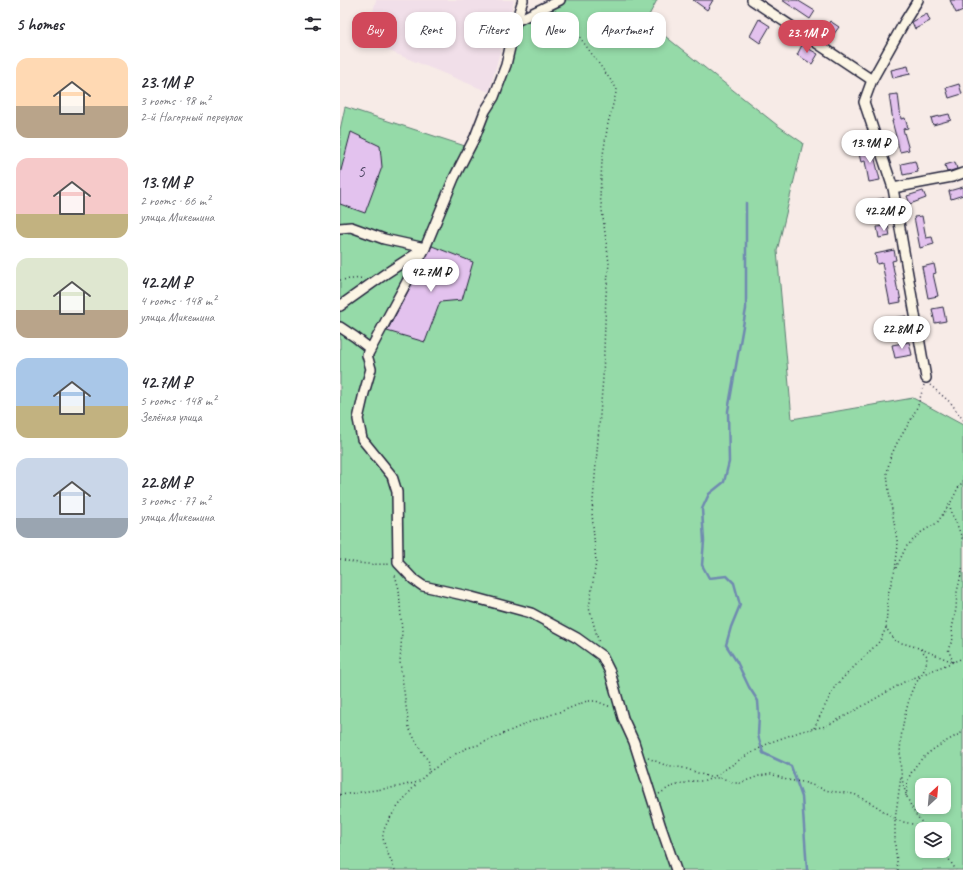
<!DOCTYPE html>
<meta charset="utf-8">
<style>
:root{--surface:#fff;--page:#f7f7f7;--text:#2b2b33;--muted:#7c7c81;--accent:#d1495b}
body{margin:0;font-family:Caveat,sans-serif;background:var(--page);color:var(--text);height:100vh;display:flex;flex-direction:column;font-size:15px;white-space:nowrap}
*{box-sizing:border-box;margin:0}
p{font-size:13px;color:var(--muted)}
.icon{flex:none;width:22px;height:22px;fill:none;stroke:currentColor;stroke-width:2;stroke-linecap:round;stroke-linejoin:round}
.map{position:relative;flex:1;overflow:hidden}
.details{display:flex;flex-direction:column;background:var(--surface);width:340px}
.details>*{flex:none}
.hud{position:absolute;left:12px;top:12px;width:380px;height:36px;display:flex;gap:8px}
.needle{width:26px;rotate:26deg}
.fabs{position:absolute;left:575px;top:778px;display:grid;gap:8px}
.fabs a{display:grid;place-items:center;width:36px;height:36px;border-radius:8px;background:var(--surface);box-shadow:0 2px 6px #0003;font-size:20px}
.price{position:absolute;translate:-50% -34px;padding:0 9px;border-radius:14px;background:#fff;color:#222;font-size:13px;line-height:26px;filter:drop-shadow(0 1px 2px #0008)}
.price::after{content:'';position:absolute;left:50%;top:24px;width:12px;height:9px;margin-left:-6px;background:inherit;clip-path:polygon(0 0,100% 0,50% 100%)}
.price.current{background:var(--accent);color:#fff}
ul{padding:0;list-style:none}
li{display:flex;align-items:center;gap:12px;height:100px;padding:0 16px}
li span{display:grid;place-items:center;flex:none;width:112px;height:80px;border-radius:12px;color:#555}
li>.icon{margin-inline-start:auto}
span .icon{width:48px;height:48px;fill:#fffc;stroke-width:1}
li b{font-size:17px}
h2{display:flex;justify-content:space-between;align-items:center;height:48px;padding:0 16px;font-size:17px}
.tag{padding:0 14px;border-radius:12px;background:var(--surface);box-shadow:0 2px 6px #0003;font-size:14px;line-height:36px}
.tag.current{background:var(--accent);color:#fff}
main{display:flex;flex:1;min-height:0}
.map>svg:first-child{display:block}
.built{fill:#f1dfe9}
.green{fill:#95daa8;stroke:#5c7e72;fill-rule:evenodd}
.lines{fill:none;stroke-linecap:round;stroke-linejoin:round}
.stream{stroke:#6f8ab0;stroke-width:2.5}
.building{fill:#e3c2ee;stroke:#22223b}
.minor-casing{stroke:#22223b;stroke-width:12}
.path{stroke:#22223b;stroke-width:1.5;stroke-dasharray:1 3;stroke-linecap:butt}
.minor{stroke:#fcf5e5;stroke-width:9}
.labels{text-anchor:middle;stroke-width:4;stroke-linejoin:round;paint-order:stroke}
.number-label{font-size:17px;fill:#524a68}
</style>
<main>
<section class="details">
<h2>5 homes<svg class="icon" aria-label="filters" viewBox="0 0 24 24"><path d="M4 7h16M4 17h16"/><circle cx="9" cy="7" r="2"/><circle cx="15" cy="17" r="2"/></svg></h2>
<ul>
<li><span style="background:linear-gradient(#ffd9b3 60%,#b9a48a 0)"><svg class="icon" aria-label="home" viewBox="0 0 24 24"><path d="M3 11l9-7 9 7M6 9v11h12V9"/></svg></span><div><b>23.1M ₽</b><p>3 rooms · 98 m²</p><p>2-й Нагорный переулок</p></div></li>
<li><span style="background:linear-gradient(#f6c9c9 70%,#c2b280 0)"><svg class="icon" aria-label="home" viewBox="0 0 24 24"><path d="M3 11l9-7 9 7M6 9v11h12V9"/></svg></span><div><b>13.9M ₽</b><p>2 rooms · 66 m²</p><p>улица Микешина</p></div></li>
<li><span style="background:linear-gradient(#dfe7d0 65%,#b9a48a 0)"><svg class="icon" aria-label="home" viewBox="0 0 24 24"><path d="M3 11l9-7 9 7M6 9v11h12V9"/></svg></span><div><b>42.2M ₽</b><p>4 rooms · 148 m²</p><p>улица Микешина</p></div></li>
<li><span style="background:linear-gradient(#a9c7e8 60%,#c2b280 0)"><svg class="icon" aria-label="home" viewBox="0 0 24 24"><path d="M3 11l9-7 9 7M6 9v11h12V9"/></svg></span><div><b>42.7M ₽</b><p>5 rooms · 148 m²</p><p>Зелёная улица</p></div></li>
<li><span style="background:linear-gradient(#c9d6e8 75%,#9aa5b1 0)"><svg class="icon" aria-label="home" viewBox="0 0 24 24"><path d="M3 11l9-7 9 7M6 9v11h12V9"/></svg></span><div><b>22.8M ₽</b><p>3 rooms · 77 m²</p><p>улица Микешина</p></div></li>
</ul>
</section>
<div class="map">
<svg width="623" height="870" viewBox="0 0 623 870">
<rect width="100%" height="100%" fill="#f7ebe7"/>
<filter id="ink" filterUnits="userSpaceOnUse"><feTurbulence type="fractalNoise" baseFrequency=".025" numOctaves="2"/><feDisplacementMap in="SourceGraphic" scale="8" xChannelSelector="R" yChannelSelector="G"/><feConvolveMatrix kernelMatrix="1 2 1 2 8 2 1 2 1" color-interpolation-filters="sRGB"/></filter>
<g filter="url(#ink)">
<polygon class="built" points="36,0 174,0 149,92 25,41"/>
<path class="green" d="M220,0H317L306,21L437,125L463,143L437,251L452,419L573,398L623,425V870H0V130L5,107L125,146L154,97L176,21ZM582,785H604V807H582ZM582,829H604V851H582Z"/>
<g class="lines">
<polyline class="stream" points="406,203 406,309 388,411 389,462 384,482 369,494 362,509 364,541 362,565 369,578 387,576 394,583 400,605 391,627 386,645 397,662 409,687 418,701 419,715 418,735 423,753 451,766 462,797 467,870"/>
</g>
<g class="building">
<polygon points="353,0 373,0 367,10"/>
<polygon points="442,0 457,0 475,11 470,19"/>
<polygon points="610,0 623,0 623,10 616,13"/>
<polygon points="587,14 590,21 575,29 572,22"/>
<polygon points="419,19 430,26 420,43 410,36"/>
<polygon points="490,21 499,27 491,38 483,32"/>
<polygon points="462,45 478,54 472,64 457,55"/>
<polygon points="568,66 570,74 553,78 551,70"/>
<polygon points="619,84 622,94 609,98 606,88"/>
<polygon points="558,94 561,119 565,118 568,128 563,129 569,150 560,152 552,121 553,121 549,95"/>
<polygon points="609,114 611,120 593,125 591,118"/>
<polygon points="11,132 40,146 42,167 25,213 0,204 0,174"/>
<polygon points="532,147 540,180 529,182 525,161 521,162 518,150"/>
<polygon points="575,161 578,172 563,175 561,164"/>
<polygon points="615,162 617,169 607,172 605,165"/>
<polygon points="623,187 623,195 611,199 609,191"/>
<polygon points="583,191 586,198 570,204 567,196"/>
<polygon points="544,198 546,206 531,209 529,201"/>
<polygon points="582,216 586,238 592,237 594,244 580,248 574,217"/>
<polygon points="548,225 550,236 539,238 537,227"/>
<polygon points="92,246 133,262 122,300 100,302 85,342 47,331"/>
<polygon points="554,250 556,260 552,261 558,292 559,291 561,302 550,304 542,263 537,264 535,254"/>
<polygon points="594,264 596,273 593,274 598,296 588,298 582,267"/>
<polygon points="603,307 606,321 595,323 592,309"/>
<polygon points="566,316 568,326 554,329 552,318"/>
<polygon points="569,342 572,355 555,358 552,345"/>
</g>
<g class="lines">
<g class="minor-casing">
<g id="minor">
<polyline points="412,0 532,80"/>
<polyline points="578,0 565,21 532,80 524,102 553,188 586,378"/>
<polyline points="176,21 220,0"/>
<polyline points="553,188 612,177 623,173"/>
<polyline points="0,228 11,227 44,239 85,248 28,354"/>
<polyline points="0,306 45,274 85,248 114,178 135,137 145,111 154,97 166,65 176,21 183,0"/>
<polyline points="0,327 15,337 29,348 27,355 31,369 24,393 18,419 22,439 52,476 57,492 58,563 73,579 83,586 132,597 191,613 237,638 262,656 270,672 283,718 294,742 321,827 336,870"/>
</g>
</g>
<g class="path">
<polyline points="215,11 236,32 277,89 268,123 262,161 260,195 269,263 266,295 263,378 252,513 256,562 249,608 259,643"/>
<polyline points="0,280 24,278"/>
<path d="M584,385L578,405L572,418L557,443L550,458L547,473L549,492L558,546L555,570L548,594L546,628L555,641L579,648L587,656C587,660 586,665 585,668C581,677 574,684 571,693C569,698 568,705 566,711C556,751 556,798 588,829"/>
<polyline points="590,385 611,403 623,420"/>
<polyline points="610,504 611,513 616,522 623,541"/>
<path d="M0,559C18,564 33,565 51,564"/>
<polyline points="556,568 566,547 580,533 597,523 611,502 618,488 623,481"/>
<polyline points="581,649 613,662"/>
<polyline points="613,662 608,649 613,639 612,629 616,609 617,592 623,566"/>
<polyline points="474,728 495,686 540,641 546,628"/>
<polyline points="308,758 325,765 344,768 372,778 382,778 394,783 400,783 419,776 431,774 447,780 463,782 489,791 514,794 538,807 555,820 585,827"/>
<polyline points="89,772 117,753 127,748 138,745 190,722 225,710 247,701 256,701 271,707"/>
<polyline points="319,794 330,787 353,781 365,781 372,778 404,757 431,742 462,731 486,726 509,714 564,682 623,658"/>
<polyline points="0,795 57,787 78,782 88,773 89,762 79,747 69,728 60,662 62,632 59,589 55,575 56,573"/>
<path d="M566,796C567,791 567,785 568,780C577,755 602,744 623,732"/>
<polyline points="604,849 610,861 616,870"/>
<path d="M55,870C51,860 45,849 43,838C41,823 68,795 77,783"/>
<polyline points="558,870 555,845 555,820 561,776"/>
</g>
<use href="#minor" class="minor"/>
</g>
</g>
<g class="labels">
<g class="number-label">
<text x="21" y="177">5</text>
</g>
</g>
</svg>
<div class="fabs">
<a><svg class="needle" viewBox="-14 -14 28 28"><path d="M0-13l5 13h-10z" fill="#e53935"/><path d="M0 13l5-13h-10z" fill="#7c7c81"/></svg></a>
<a><svg class="icon" aria-label="layers" viewBox="0 0 24 24"><path d="M12 4l9 5-9 5-9-5zM3 14l9 5 9-5"/></svg></a>
</div>
<b class="price current" style="left:467px;top:54px">23.1M ₽</b>
<b class="price" style="left:530px;top:164px">13.9M ₽</b>
<b class="price" style="left:544px;top:232px">42.2M ₽</b>
<b class="price" style="left:91px;top:293px">42.7M ₽</b>
<b class="price" style="left:562px;top:350px">22.8M ₽</b>
<div class="hud">
<a class="tag current">Buy</a>
<a class="tag">Rent</a>
<a class="tag">Filters</a>
<a class="tag">New</a>
<a class="tag">Apartment</a>
</div>
</div>
</main>
